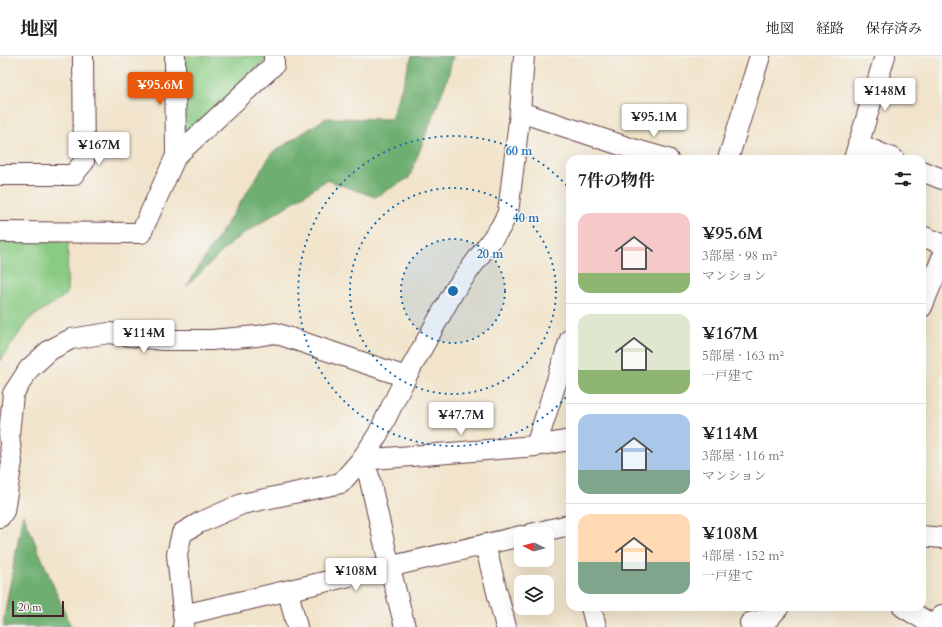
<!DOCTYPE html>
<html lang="ja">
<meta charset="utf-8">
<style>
:root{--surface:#fff;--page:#f2f2f2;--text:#202124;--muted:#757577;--line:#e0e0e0;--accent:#ea580c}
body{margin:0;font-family:Cardo,"Noto Serif JP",serif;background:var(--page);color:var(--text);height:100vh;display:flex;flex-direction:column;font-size:15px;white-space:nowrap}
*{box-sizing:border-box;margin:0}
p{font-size:13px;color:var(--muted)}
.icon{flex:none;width:22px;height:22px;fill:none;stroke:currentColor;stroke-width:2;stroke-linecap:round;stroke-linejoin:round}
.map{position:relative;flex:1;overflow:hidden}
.side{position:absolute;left:566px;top:99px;width:360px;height:456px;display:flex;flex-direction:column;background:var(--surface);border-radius:12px;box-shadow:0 4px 16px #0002}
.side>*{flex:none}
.needle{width:26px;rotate:276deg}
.controls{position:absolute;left:514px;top:471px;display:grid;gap:8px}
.controls a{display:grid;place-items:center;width:40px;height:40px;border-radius:8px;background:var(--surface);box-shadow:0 4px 16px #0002;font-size:20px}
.scale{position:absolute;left:12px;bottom:10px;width:52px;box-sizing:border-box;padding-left:4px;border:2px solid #4a1f2b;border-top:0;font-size:11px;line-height:14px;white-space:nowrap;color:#4a1f2b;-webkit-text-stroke:3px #f6f6f2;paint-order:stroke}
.price{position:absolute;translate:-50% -34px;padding:0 9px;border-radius:4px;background:#fff;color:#222;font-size:13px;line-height:26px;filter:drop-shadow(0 1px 2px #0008)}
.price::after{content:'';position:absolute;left:50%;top:24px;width:12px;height:9px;margin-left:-6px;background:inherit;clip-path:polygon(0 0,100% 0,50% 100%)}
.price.current{background:var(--accent);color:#fff}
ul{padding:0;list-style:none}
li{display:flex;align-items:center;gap:12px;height:100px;padding:0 12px}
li+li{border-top:1px solid var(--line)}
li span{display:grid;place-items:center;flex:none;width:112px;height:80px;border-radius:12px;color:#555}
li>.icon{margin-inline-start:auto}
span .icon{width:48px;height:48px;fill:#fffc;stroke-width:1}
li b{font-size:17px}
h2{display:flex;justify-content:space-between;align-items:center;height:48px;padding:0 12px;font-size:17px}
header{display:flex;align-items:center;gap:24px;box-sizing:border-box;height:56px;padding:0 20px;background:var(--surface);border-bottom:1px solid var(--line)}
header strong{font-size:19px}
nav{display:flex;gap:22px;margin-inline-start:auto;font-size:14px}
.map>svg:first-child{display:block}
.green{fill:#89cb83;stroke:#6a7557}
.forest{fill:#6eaf71;stroke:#5c674e}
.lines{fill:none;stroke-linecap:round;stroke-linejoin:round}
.minor-casing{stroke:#633d43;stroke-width:22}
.minor{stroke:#fff;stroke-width:20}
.ring{fill:none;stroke:#1f6fb2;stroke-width:2;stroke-dasharray:2 4}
.centre{fill:#1f6fb2;stroke:#f6f6f2;stroke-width:2}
.ring-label{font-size:12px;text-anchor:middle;font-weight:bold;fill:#1f6fb2;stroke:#f6f6f2;stroke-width:3;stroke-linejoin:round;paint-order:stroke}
</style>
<header>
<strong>地図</strong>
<nav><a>地図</a><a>経路</a><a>保存済み</a></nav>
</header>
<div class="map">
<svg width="942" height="571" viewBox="0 0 942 571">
<rect width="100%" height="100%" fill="#f6f6f2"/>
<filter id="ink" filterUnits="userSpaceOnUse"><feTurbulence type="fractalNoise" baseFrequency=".025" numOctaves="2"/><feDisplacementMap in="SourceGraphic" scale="8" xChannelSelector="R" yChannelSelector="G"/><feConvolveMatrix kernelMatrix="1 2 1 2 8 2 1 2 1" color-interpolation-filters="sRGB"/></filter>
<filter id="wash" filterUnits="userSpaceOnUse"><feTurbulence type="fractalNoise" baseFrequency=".012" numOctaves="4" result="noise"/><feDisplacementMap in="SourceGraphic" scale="16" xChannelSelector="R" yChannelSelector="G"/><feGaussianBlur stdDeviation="0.9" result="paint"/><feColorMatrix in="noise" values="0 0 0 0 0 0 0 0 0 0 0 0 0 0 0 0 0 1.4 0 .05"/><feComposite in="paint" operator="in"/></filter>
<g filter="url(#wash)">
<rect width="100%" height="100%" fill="#f1e4cb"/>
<g class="green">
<polygon points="184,0 266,0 266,4 189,77 184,74"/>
<polygon points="0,184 68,184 67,238 28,264 0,305"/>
</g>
<g class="forest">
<polygon points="412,0 453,0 447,24 409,122 375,141 327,124 233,185 186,231 272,97 326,62 391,63"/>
<polygon points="23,458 71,571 4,571 4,561"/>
</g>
</g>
<g filter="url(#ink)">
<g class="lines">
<g class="minor-casing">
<g id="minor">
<polyline points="175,0 176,100"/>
<polyline points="520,56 630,92 668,103"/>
<polyline points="858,88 894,103"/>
<polyline points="728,103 760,0"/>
<polyline points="854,103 885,0"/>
<polyline points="922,115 942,123"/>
<polyline points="0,119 73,119 84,106 83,0"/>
<polyline points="0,176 141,177 176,100 274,9 274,0"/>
<polyline points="922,180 942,188"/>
<polyline points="922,251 942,202"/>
<polyline points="536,390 570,283"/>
<polyline points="0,461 4,455 12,406 9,378 13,338 29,313 50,294 71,283 109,277 162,284 211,284 257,280 275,277 406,321"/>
<polyline points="531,478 569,469 570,472"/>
<polyline points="922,480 942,482"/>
<polyline points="485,489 506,571"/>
<polyline points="288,535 297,571"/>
<polyline points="591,551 596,571"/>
<polyline points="903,551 931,568 937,567 942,559"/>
<polyline points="183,559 521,480"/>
<polyline points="750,567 769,562 779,551"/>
<polyline points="183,571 184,566 177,498 182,477 199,467 242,448 341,427 361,404 368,394 378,378 406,321 454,235 500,172 508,157 520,56 524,0"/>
<polyline points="405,571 390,512 369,420 361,404 536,390 570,384"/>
</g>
</g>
<use href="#minor" class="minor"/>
</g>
</g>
<circle cx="453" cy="235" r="52" fill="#1f6fb2" fill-opacity=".12"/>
<g class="ring">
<circle cx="453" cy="235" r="52"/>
<circle cx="453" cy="235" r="103"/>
<path d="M570 337A155 155 0 1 1 570 133"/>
</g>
<circle cx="453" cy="235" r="6" class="centre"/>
<g class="ring-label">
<text x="519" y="99">60 m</text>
<text x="526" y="166">40 m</text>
<text x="490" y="202">20 m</text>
</g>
</svg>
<div class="controls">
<a><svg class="needle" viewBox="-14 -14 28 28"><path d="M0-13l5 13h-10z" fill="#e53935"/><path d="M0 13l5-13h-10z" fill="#757577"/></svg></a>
<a><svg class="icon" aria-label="layers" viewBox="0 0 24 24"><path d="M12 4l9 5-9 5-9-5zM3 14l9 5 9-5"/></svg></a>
</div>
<div class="scale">20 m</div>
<b class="price current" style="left:160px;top:50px">¥95.6M</b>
<b class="price" style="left:885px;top:56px">¥148M</b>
<b class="price" style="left:654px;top:82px">¥95.1M</b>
<b class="price" style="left:99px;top:110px">¥167M</b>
<b class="price" style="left:144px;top:298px">¥114M</b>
<b class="price" style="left:461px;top:380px">¥47.7M</b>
<b class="price" style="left:356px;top:536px">¥108M</b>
<section class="side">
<h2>7件の物件<svg class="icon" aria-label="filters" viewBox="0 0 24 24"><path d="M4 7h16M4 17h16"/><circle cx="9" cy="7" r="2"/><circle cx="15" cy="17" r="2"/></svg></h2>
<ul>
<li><span style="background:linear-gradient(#f6c9c9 75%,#8fb573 0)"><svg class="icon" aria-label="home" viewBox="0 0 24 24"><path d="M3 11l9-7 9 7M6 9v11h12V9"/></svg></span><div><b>¥95.6M</b><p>3部屋 · 98 m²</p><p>マンション</p></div></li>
<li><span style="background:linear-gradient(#dfe7d0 70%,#8fb573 0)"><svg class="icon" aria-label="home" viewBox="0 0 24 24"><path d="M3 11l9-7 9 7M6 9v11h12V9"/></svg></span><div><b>¥167M</b><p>5部屋 · 163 m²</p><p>一戸建て</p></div></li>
<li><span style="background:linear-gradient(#a9c7e8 70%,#7fa58c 0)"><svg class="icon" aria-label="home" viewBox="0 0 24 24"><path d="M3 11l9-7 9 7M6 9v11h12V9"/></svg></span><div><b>¥114M</b><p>3部屋 · 116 m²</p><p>マンション</p></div></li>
<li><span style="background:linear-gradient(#ffd9b3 60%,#7fa58c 0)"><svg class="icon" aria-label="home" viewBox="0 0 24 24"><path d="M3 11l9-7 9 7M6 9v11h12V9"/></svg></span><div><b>¥108M</b><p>4部屋 · 152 m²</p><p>一戸建て</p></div></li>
</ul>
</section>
</div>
